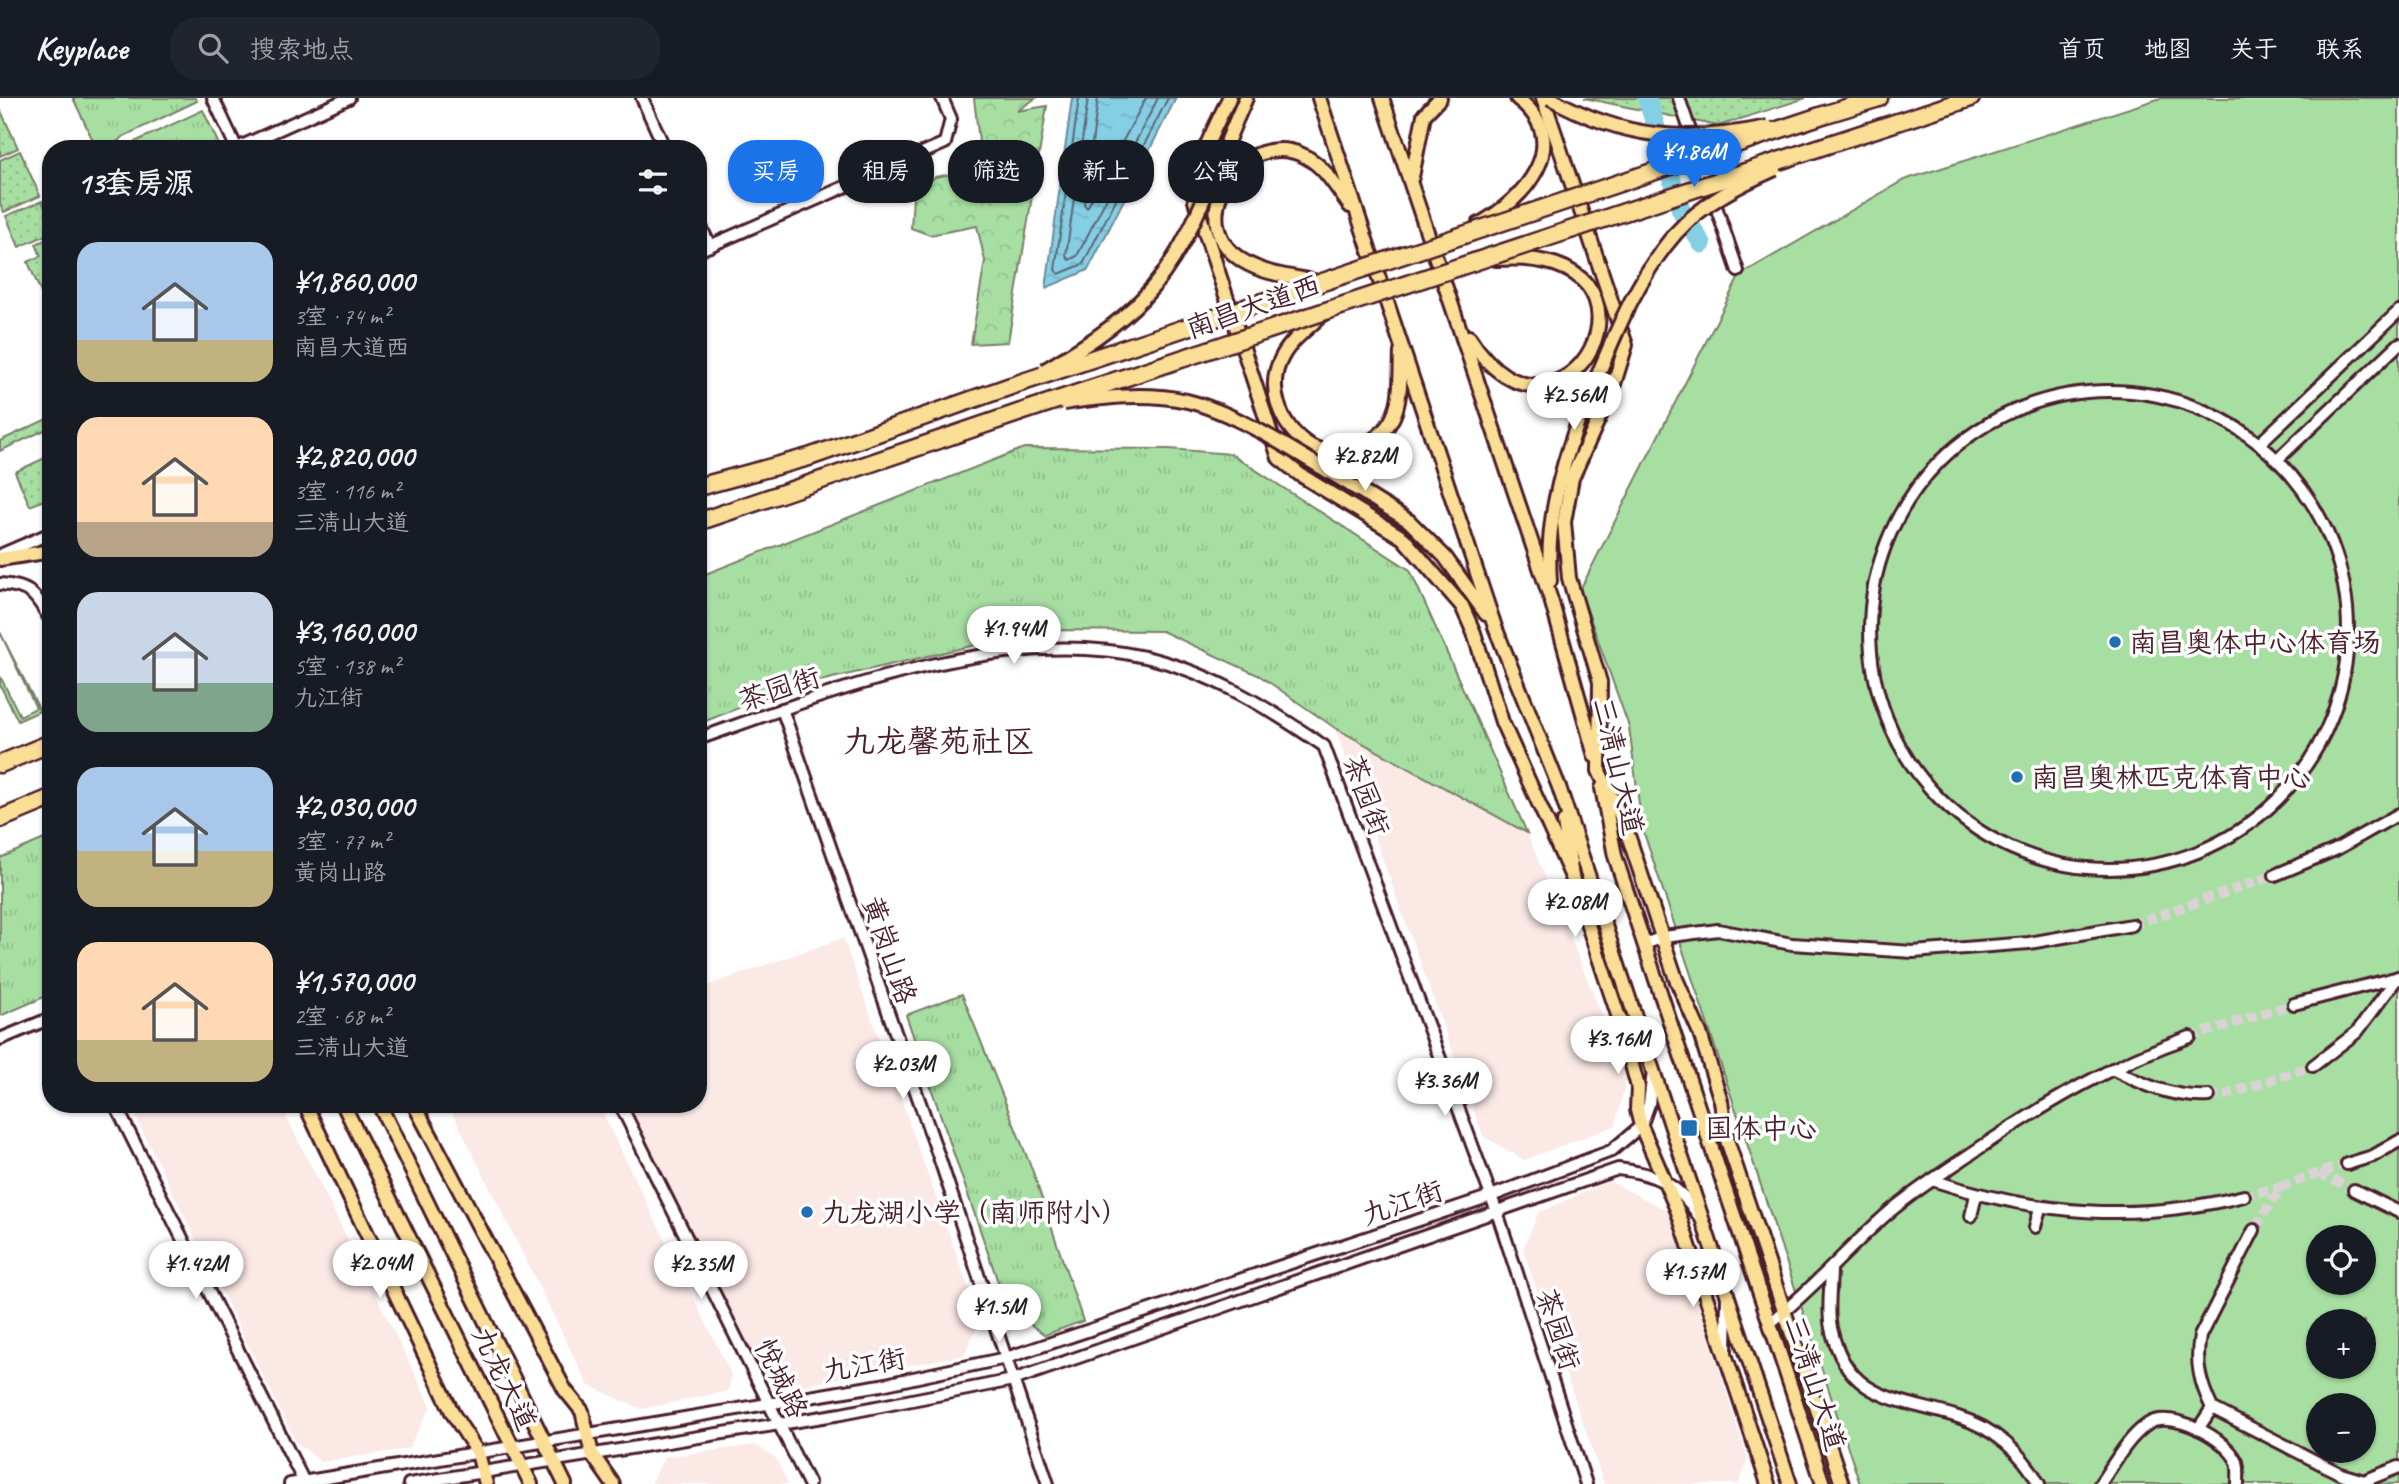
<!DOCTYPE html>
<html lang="zh">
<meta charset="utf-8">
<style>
:root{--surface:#171b24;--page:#20242c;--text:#f1f3f6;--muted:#9ea1a6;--line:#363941;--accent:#1a73e8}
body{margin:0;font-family:Caveat,"LXGW WenKai TC",sans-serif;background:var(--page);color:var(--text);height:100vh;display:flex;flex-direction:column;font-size:26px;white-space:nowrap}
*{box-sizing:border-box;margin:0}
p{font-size:23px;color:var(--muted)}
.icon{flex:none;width:38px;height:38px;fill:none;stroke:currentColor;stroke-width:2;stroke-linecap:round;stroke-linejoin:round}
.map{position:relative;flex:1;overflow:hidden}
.drawer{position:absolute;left:42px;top:42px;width:665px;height:973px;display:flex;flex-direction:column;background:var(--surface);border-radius:28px;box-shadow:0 2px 5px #0004}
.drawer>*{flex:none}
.guide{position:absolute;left:728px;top:42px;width:665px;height:63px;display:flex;gap:14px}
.buttons{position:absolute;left:2306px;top:1127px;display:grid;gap:14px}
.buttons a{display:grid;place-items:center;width:70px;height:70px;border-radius:50%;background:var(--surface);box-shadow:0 2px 5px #0004;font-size:35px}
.price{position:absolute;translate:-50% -60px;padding:0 16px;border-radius:24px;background:#fff;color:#222;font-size:23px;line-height:46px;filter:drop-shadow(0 2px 4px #0008)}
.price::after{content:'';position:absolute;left:50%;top:42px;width:21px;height:16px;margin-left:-10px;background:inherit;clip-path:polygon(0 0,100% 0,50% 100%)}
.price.current{background:var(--accent);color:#fff}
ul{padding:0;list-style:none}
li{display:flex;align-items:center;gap:21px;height:175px;padding:0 35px}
li span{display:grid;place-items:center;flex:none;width:196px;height:140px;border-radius:21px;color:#555}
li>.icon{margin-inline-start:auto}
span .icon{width:84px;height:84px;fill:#fffc;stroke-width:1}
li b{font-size:30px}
h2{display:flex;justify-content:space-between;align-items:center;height:84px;padding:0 35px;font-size:30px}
.tag{padding:0 24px;border-radius:28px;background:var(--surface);box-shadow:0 2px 5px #0004;font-size:24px;line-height:63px}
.tag.current{background:var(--accent);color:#fff}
header{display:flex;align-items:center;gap:42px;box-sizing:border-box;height:98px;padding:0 35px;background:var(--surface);border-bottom:2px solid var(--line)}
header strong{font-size:33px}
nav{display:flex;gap:38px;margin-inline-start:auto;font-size:24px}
.search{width:490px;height:63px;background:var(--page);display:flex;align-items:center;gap:18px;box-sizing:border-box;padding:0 24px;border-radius:28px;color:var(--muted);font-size:26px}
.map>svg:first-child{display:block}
.built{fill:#fbe9e6}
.grass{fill:url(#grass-dots);stroke:#787f67;stroke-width:2}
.forest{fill:url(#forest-crowns);stroke:#787f67;stroke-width:2}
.park{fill:url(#park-tufts);stroke:#787f67;stroke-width:2}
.pitch{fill:#a7dfa3;stroke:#787f67;stroke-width:2;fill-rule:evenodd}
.water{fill:url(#water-ripples);stroke:#6d899a;stroke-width:2}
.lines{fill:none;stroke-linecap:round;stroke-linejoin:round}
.shore{stroke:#616575;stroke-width:2}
.river{stroke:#84cfe4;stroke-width:19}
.minor-tunnel{stroke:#dbd2d5;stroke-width:10;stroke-dasharray:10 5;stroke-linecap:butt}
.minor-casing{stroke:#4a1f2b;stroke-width:16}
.major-casing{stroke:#4a1f2b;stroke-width:18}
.highway-casing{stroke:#4a1f2b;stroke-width:21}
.minor{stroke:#fff;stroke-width:10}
.major{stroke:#fbde96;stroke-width:12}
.highway{stroke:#fbde96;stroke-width:16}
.major-bridge-casing{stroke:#4a1f2b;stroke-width:18;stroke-linecap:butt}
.highway-bridge-casing{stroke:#4a1f2b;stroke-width:21;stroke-linecap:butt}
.major-bridge{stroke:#fbde96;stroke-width:12}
.highway-bridge{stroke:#fbde96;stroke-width:16}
.poi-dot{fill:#1f6fb2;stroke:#fff;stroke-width:2.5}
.labels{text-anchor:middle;stroke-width:7;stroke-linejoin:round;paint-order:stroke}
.street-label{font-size:28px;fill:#4a1f2b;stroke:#fff}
.poi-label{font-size:28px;fill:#4a1f2b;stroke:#fff;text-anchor:start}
.quarter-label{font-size:32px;fill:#4a1f2b;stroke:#fff}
</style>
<header>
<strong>Keyplace</strong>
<div class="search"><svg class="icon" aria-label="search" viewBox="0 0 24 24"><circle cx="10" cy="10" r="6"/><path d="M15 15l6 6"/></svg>搜索地点</div>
<nav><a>首页</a><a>地图</a><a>关于</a><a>联系</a></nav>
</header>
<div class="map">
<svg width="2399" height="1386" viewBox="0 0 2399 1386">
<defs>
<pattern id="grass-dots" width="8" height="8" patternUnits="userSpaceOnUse" patternTransform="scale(1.75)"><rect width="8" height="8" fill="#a7dfa3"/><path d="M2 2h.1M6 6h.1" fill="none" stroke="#91bf8c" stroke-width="1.8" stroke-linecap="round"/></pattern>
<pattern id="forest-crowns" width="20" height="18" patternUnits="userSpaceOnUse" patternTransform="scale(1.75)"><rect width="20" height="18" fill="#a7dfa3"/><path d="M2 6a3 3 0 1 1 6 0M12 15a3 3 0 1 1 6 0" fill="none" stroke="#91bf8c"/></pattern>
<pattern id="park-tufts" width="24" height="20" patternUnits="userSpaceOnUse" patternTransform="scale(1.75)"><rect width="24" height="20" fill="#a7dfa3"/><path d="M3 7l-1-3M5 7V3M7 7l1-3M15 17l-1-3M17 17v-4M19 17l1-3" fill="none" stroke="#91bf8c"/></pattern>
<pattern id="water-ripples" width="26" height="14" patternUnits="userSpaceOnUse" patternTransform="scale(1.75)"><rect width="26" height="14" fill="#84cfe4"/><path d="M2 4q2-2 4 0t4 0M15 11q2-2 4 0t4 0" fill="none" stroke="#74b1c4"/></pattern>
</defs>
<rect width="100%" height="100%" fill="#fff"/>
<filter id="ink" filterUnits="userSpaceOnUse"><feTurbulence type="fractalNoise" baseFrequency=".0143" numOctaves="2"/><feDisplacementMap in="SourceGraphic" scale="14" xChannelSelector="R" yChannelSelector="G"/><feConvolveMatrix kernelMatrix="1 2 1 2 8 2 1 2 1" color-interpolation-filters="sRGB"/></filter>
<g filter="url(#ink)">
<g class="built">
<polygon points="1335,630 1527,735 1627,978 1615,1028 1524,1062 1483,1038"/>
<polygon points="843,840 980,1222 964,1257 783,1291 750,1265 618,1006 698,1006 698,891"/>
<polygon points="129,1006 280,1006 431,1308 408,1351 321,1364 296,1344"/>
<polygon points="448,1006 598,1006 731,1276 729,1293 641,1311 588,1287"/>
<polygon points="1609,1083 1669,1113 1748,1362 1738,1386 1604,1386 1523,1152 1538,1115"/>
<polygon points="755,1347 775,1359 788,1386 651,1386 664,1359"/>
</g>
<g class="grass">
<polygon points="1584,0 1806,0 1718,28"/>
<polygon points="0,11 18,50 0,58"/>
<polygon points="20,53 40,98 4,114 0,106 0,62"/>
<polygon points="42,103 51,122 51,135 19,149 6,118"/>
<polygon points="51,139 51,199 44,202 28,164 41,158 36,146"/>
<polygon points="51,319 51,329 0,353 0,343"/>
<polygon points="51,357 51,399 30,408 15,374"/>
<polygon points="0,534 40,613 18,623 0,587 0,578 20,618 36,610"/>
</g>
<polygon class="forest" points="974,0 1036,0 1017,13 1047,8 1008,244 971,246 985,163 977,128 930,137 911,130 913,98 935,79 976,72 979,44"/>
<g class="park">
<polygon points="73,0 195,0 197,3 122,39 116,45 124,49 203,12 221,51 97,51"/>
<polygon points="1024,350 1169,351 1231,356 1410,472 1527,735 1335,630 1260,578 1162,533 1041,532 789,590 698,626 698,479"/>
<polygon points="51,738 51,896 0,918 0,760"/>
<polygon points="962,896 1033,1074 1083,1223 1045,1237 1007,1210 906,917"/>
</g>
<path class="pitch" d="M2161,0H2399V1386H1860L1642,729L1629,629L1580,492L1740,177L1904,82ZM2319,1139H2364V1185H2319ZM2319,1223H2364V1269H2319ZM2319,1307H2364V1353H2319Z"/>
<polygon class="water" points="1072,0 1176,0 1088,172 1046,190"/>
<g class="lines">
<g class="shore">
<polyline points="1079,0 1055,172 1059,176 1083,166 1168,0"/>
<polyline points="1088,0 1066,158 1069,162 1077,158 1158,0"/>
<polyline points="1098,0 1084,106 1087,110 1146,0"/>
</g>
<polyline class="river" points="1647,0 1681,112 1702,146"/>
<g class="minor-tunnel">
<polyline points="2132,827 2275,777"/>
<polyline points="2190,939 2294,906"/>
<polyline points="2209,998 2225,997 2313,968"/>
<polyline points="2347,1066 2319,1075 2354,1092"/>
<polyline points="2281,1089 2319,1075"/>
<polyline points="2244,1098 2281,1089 2254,1132"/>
</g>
<g class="minor-casing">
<g id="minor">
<polyline points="213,0 237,51"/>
<polyline points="642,0 665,51"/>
<polyline points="1679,0 1738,173"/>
<polyline points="237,50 349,0"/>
<polyline points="698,123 710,148"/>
<polyline points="698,153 945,45 951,21 942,0"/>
<circle cx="2109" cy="532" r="239"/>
<polyline points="2260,345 2399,213"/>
<polyline points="2278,361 2399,246"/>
<polyline points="0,457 51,435"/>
<path d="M0,486C31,488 36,497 51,523"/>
<polyline points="782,611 940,1062 1048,1386"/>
<path d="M698,641C831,594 1004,526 1145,559C1211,574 1270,611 1324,648L1497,1114L1586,1386"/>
<polyline points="2275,777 2335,752 2399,716"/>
<polyline points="1644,846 1664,839 1718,832 1792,846 1913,854 2029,845 2132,827"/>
<polyline points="2294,906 2399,879"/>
<polyline points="0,941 51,920"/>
<polyline points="2313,968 2357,934 2398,879"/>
<path d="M2112,971C2144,987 2173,1000 2209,998"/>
<polyline points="115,1006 305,1386"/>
<polyline points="620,1006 809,1386"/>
<polyline points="2347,1066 2373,1058 2399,1043"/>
<path d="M1932,1082C2037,1117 2136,1125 2244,1098"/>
<polyline points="2354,1092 2399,1114"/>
<polyline points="1971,1118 1976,1097"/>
<polyline points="2035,1129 2040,1110"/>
<path d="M1831,1170C1831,1189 1827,1212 1831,1230C1847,1303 1898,1300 1958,1319C1992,1329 2023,1355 2039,1386"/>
<path d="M1770,1225C1812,1192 1847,1151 1887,1116C1915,1092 1947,1072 1978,1051C2045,1006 2113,965 2190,939"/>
<polyline points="1726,1253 1727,1200"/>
<polyline points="2212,1310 2341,1376 2364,1383 2399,1369"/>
<path d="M2198,1331L2212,1310C2200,1285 2195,1265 2200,1238L2254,1132"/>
<polyline points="290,1386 881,1287 1006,1260 1491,1098 1611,1053 1641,1028 1649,1006 1653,973"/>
<path d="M409,1386L841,1316L1013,1282L1618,1071C1654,1075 1679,1086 1698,1117"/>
<path d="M2100,1386C2114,1366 2127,1340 2148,1326C2171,1311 2227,1340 2237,1364C2239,1370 2238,1380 2238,1386"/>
</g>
</g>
<g class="major-casing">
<g id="major">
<path d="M1229,0C1214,33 1193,66 1195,103L1279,360L1299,376L1403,440L1462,508L1474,535L1502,624L1572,779"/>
<polyline points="1319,0 1495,529 1559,689 1790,1386"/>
<polyline points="1382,0 1552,505 1595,658"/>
<polyline points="1543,0 1626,247 1613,289 1572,380 1564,424 1569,480 1600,584 1599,673 1624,725 1676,881 1700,935 1721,1003 1726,1039 1842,1386"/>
<polyline points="1238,18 1246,0"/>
<polyline points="1412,79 1424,17 1440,0"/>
<path d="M1478,127C1524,102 1576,45 1517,0"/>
<path d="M1317,184C1290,178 1258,176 1236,158C1179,113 1258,11 1321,70C1332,81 1341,96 1350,108"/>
<path d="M1323,216C1309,229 1291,242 1282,259C1266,288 1279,326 1306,345C1334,365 1380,348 1393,319C1402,300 1400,274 1401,254"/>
<path d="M1469,239C1562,387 1693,147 1496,161"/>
<polyline points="1364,395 1409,423 1445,459 1486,516"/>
<polyline points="0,461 51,453"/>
<path d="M1550,483C1546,427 1559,377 1578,324"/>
<polyline points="1602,690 1615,758 1823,1386"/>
<polyline points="1564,724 1572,779 1619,920 1644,956"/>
<polyline points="1619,920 1638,989 1637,1012 1641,1028 1678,1114 1768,1386"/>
<polyline points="305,1006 453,1316 478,1355 486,1386"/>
<polyline points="343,1006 531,1386"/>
<polyline points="379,1006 565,1386"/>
<polyline points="414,1006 565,1292 582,1313 592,1356 613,1386"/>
</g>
</g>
<g class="highway-casing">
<g id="highway">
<polyline points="1826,16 1879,0"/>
<polyline points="1827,47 1971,0"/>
<polyline points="698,389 809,359 1008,289"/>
<polyline points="698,424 1018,315"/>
<polyline points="0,666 51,645"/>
<polyline points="0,721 51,700"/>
</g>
</g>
<use href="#minor" class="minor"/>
<use href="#major" class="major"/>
<use href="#highway" class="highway"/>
<g class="major-bridge-casing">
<g id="major-bridge">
<path d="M1550,0C1624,41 1686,46 1768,29"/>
<path d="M1045,272C1080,251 1116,229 1144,199C1190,151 1212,78 1238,18"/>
<path d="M1064,305C1105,299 1147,294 1187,303C1243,316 1313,366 1364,395"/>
<path d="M1578,324C1606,261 1630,187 1676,135C1703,105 1739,87 1775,71"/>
</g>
</g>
<g class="highway-bridge-casing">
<g id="highway-bridge">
<polyline points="1008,289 1826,16"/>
<polyline points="1018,315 1827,47"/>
</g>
</g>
<use href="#major-bridge" class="major-bridge"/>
<use href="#highway-bridge" class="highway-bridge"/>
</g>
</g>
<g class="poi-dot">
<circle cx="2115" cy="544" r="7"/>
<circle cx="2017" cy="679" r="7"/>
<rect x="1680" y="1021" width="18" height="18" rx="3.5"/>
<circle cx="807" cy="1114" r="7"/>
</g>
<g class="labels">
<g class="street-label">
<text transform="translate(1253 208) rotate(-19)" y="10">南昌大道西</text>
<text transform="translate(779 590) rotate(-18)" y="10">茶园街</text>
<text transform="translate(1619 668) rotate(77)" y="10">三清山大道</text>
<text transform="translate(1367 697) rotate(70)" y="10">茶园街</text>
<text transform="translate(890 852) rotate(71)" y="10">黄岗山路</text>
<text transform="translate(1402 1104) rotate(-19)" y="10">九江街</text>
<text transform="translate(1559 1231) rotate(72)" y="10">茶园街</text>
<text transform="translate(864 1266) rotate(-10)" y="10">九江街</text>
<text transform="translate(505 1280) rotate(64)" y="10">九龙大道</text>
<text transform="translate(782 1280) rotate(64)" y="10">悦城路</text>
<text transform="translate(1816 1285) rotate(72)" y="10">三清山大道</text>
</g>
<g class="poi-label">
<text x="2129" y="554">南昌奥体中心体育场</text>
<text x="2031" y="689">南昌奥林匹克体育中心</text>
<text x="1705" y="1040">国体中心</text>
<text x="821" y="1124">九龙湖小学（南师附小）</text>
</g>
<g class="quarter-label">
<text x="939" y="654">九龙馨苑社区</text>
</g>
</g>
</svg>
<div class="buttons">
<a><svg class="icon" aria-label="locate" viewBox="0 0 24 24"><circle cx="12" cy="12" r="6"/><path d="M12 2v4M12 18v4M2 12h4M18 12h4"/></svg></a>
<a>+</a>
<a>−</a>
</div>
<b class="price current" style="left:1694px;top:91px">¥1.86M</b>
<b class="price" style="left:1574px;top:334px">¥2.56M</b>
<b class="price" style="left:1365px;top:395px">¥2.82M</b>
<b class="price" style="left:1014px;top:568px">¥1.94M</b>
<b class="price" style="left:1575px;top:841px">¥2.08M</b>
<b class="price" style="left:1618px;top:978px">¥3.16M</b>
<b class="price" style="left:903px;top:1003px">¥2.03M</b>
<b class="price" style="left:1445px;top:1020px">¥3.36M</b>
<b class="price" style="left:380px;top:1202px">¥2.04M</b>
<b class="price" style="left:196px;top:1203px">¥1.42M</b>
<b class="price" style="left:701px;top:1203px">¥2.35M</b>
<b class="price" style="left:1693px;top:1211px">¥1.57M</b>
<b class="price" style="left:999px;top:1246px">¥1.5M</b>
<div class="guide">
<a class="tag current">买房</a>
<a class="tag">租房</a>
<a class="tag">筛选</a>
<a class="tag">新上</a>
<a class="tag">公寓</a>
</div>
<section class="drawer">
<h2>13套房源<svg class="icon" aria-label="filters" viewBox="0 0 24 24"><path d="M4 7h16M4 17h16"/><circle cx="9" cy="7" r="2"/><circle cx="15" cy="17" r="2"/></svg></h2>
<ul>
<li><span style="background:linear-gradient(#a9c7e8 70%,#c2b280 0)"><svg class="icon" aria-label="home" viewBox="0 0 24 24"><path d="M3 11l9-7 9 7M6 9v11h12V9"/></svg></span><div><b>¥1,860,000</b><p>3室 · 74 m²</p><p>南昌大道西</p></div></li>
<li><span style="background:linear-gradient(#ffd9b3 75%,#b9a48a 0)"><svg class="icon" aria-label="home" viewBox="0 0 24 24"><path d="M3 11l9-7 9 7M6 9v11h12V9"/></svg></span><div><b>¥2,820,000</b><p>3室 · 116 m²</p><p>三清山大道</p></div></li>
<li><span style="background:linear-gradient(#c9d6e8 65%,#7fa58c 0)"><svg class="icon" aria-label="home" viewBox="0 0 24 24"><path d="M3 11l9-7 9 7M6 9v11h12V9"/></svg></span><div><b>¥3,160,000</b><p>5室 · 138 m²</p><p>九江街</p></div></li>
<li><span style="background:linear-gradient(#a9c7e8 60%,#c2b280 0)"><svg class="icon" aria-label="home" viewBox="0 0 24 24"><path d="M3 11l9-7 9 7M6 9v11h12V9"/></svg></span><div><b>¥2,030,000</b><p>3室 · 77 m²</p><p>黄岗山路</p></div></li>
<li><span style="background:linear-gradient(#ffd9b3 70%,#c2b280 0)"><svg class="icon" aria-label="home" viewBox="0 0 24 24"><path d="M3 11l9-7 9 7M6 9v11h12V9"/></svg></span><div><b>¥1,570,000</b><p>2室 · 68 m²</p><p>三清山大道</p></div></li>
</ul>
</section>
</div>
